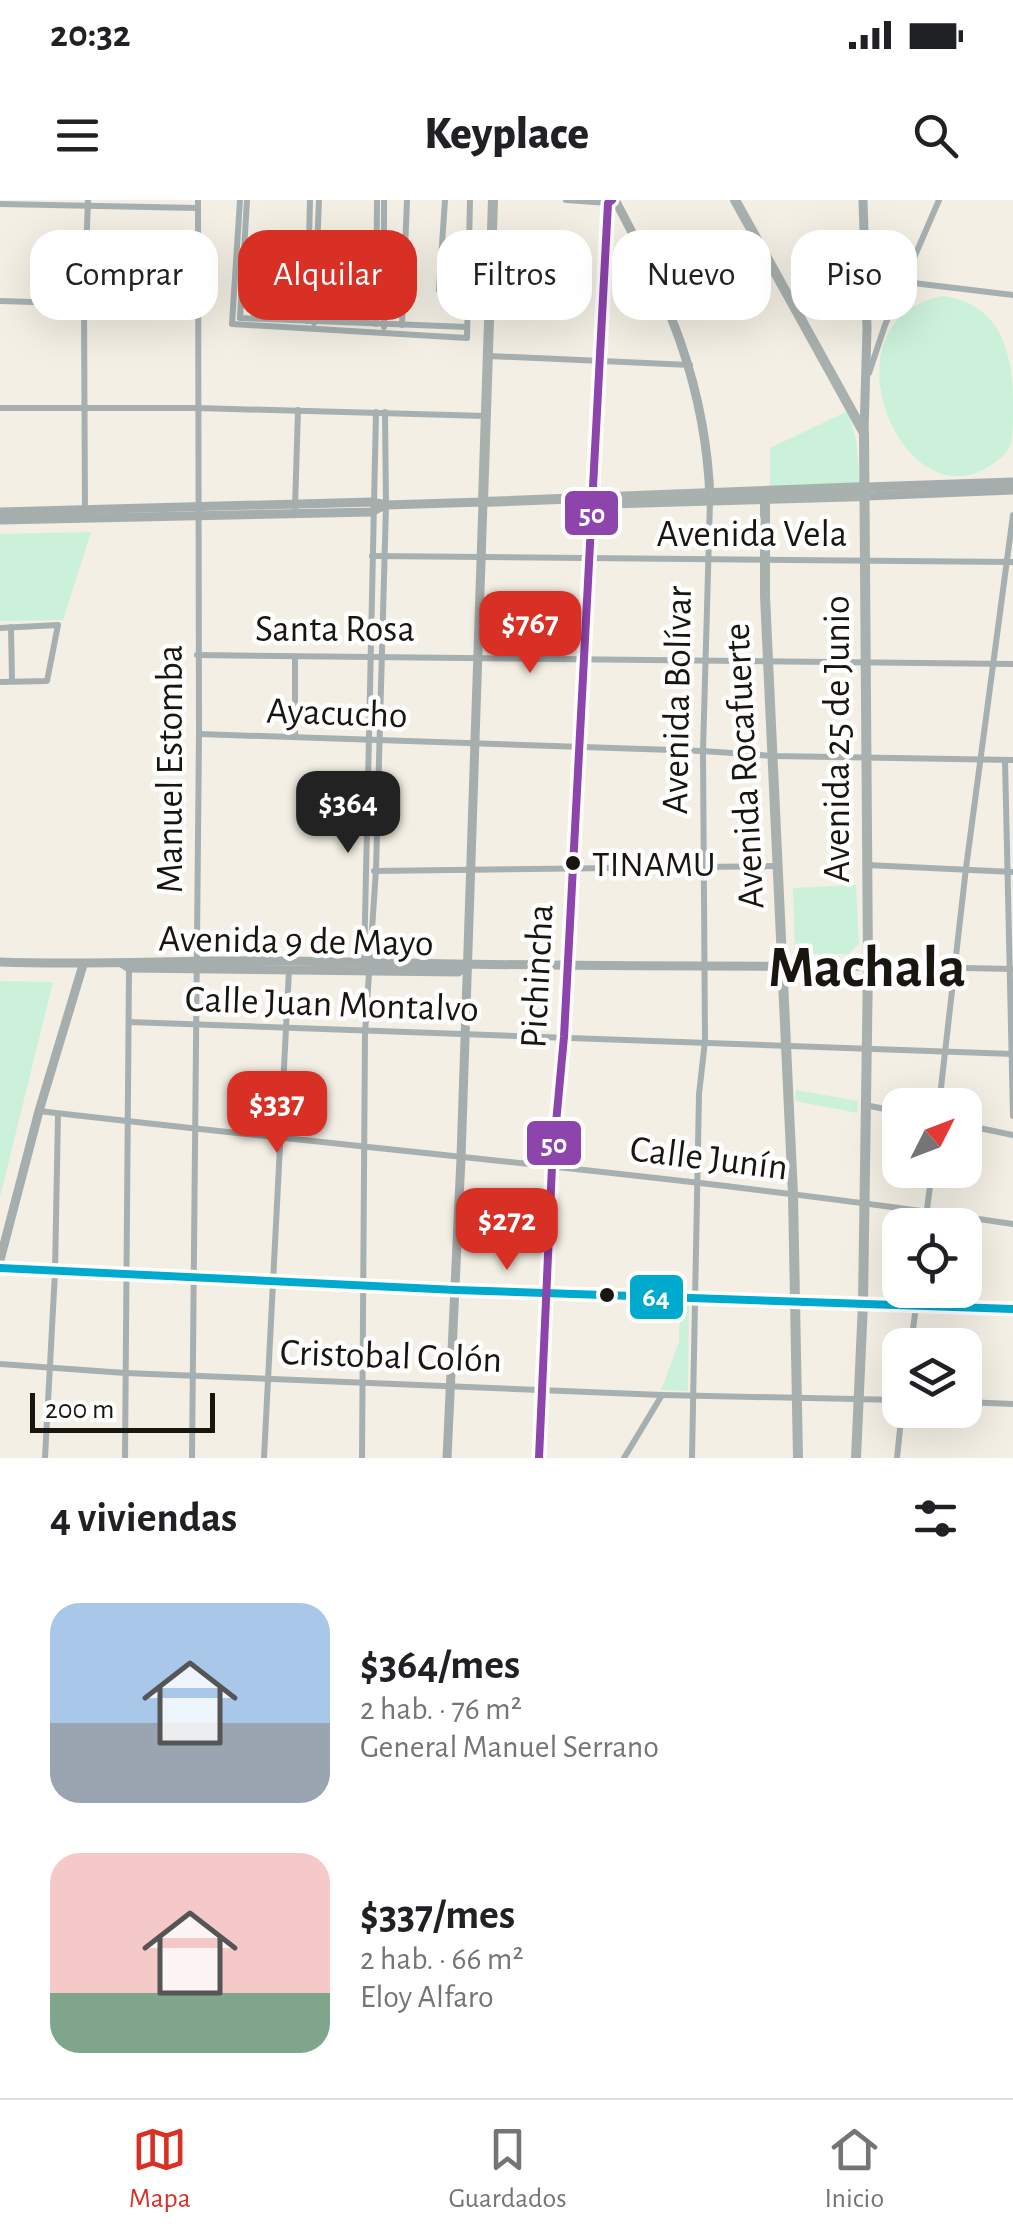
<!DOCTYPE html>
<html lang="es">
<meta charset="utf-8">
<style>
:root{--surface:#fff;--page:#f2f2f2;--text:#202124;--muted:#757577;--line:#e0e0e0;--accent:#d93025}
body{margin:0;font-family:"Alegreya Sans",sans-serif;background:var(--page);color:var(--text);height:100vh;display:flex;flex-direction:column;font-size:38px;white-space:nowrap}
*{box-sizing:border-box;margin:0}
p{font-size:32px;color:var(--muted)}
.icon{flex:none;width:55px;height:55px;fill:none;stroke:currentColor;stroke-width:2;stroke-linecap:round;stroke-linejoin:round}
.map{position:relative;height:1258px;overflow:hidden}
.drawer{display:flex;flex-direction:column;background:var(--surface);flex:1}
.drawer>*{flex:none}
.top-card{position:absolute;left:30px;top:30px;width:955px;height:90px;display:flex;gap:20px}
.needle{width:65px;rotate:48deg}
.controls{position:absolute;left:882px;top:888px;display:grid;gap:20px}
.controls a{display:grid;place-items:center;width:100px;height:100px;border-radius:20px;background:var(--surface);box-shadow:0 10px 40px #0002;font-size:50px}
.scale{position:absolute;left:30px;bottom:25px;width:185px;box-sizing:border-box;padding-left:10px;border:5px solid #18160f;border-top:0;font-size:28px;line-height:35px;white-space:nowrap;color:#18160f;-webkit-text-stroke:8px #fff;paint-order:stroke}
.price{position:absolute;translate:-50% -85px;padding:0 22px;border-radius:20px;background:var(--accent);color:#fff;font-size:32px;line-height:65px;filter:drop-shadow(0 2px 5px #0008)}
.price::after{content:'';position:absolute;left:50%;top:60px;width:30px;height:22px;margin-left:-15px;background:inherit;clip-path:polygon(0 0,100% 0,50% 100%)}
.price.on{background:#222;color:#fff}
ul{padding:0;list-style:none}
li{display:flex;align-items:center;gap:30px;height:250px;padding:0 50px}
li span{display:grid;place-items:center;flex:none;width:280px;height:200px;border-radius:30px;color:#555}
li>.icon{margin-inline-start:auto}
span .icon{width:120px;height:120px;fill:#fffc;stroke-width:1}
li b{font-size:42px}
h2{display:flex;justify-content:space-between;align-items:center;height:120px;padding:0 50px;font-size:42px}
.pill{padding:0 35px;border-radius:30px;background:var(--surface);box-shadow:0 10px 40px #0002;font-size:35px;line-height:90px}
.pill.on{background:var(--accent);color:#fff}
.status{display:flex;justify-content:space-between;align-items:center;height:70px;padding:0 50px;background:var(--surface);direction:ltr}
.status svg{height:28px;fill:currentColor}
header{display:flex;justify-content:space-between;align-items:center;height:130px;padding:0 50px;background:var(--surface);font-size:45px;font-weight:800}
.dock{display:flex;justify-content:space-around;align-items:center;height:140px;border-top:2px solid var(--line);background:var(--surface);font-size:28px;color:var(--muted)}
.dock a{display:grid;justify-items:center;gap:5px}
.dock .on{color:var(--accent)}
.map>svg:first-child{display:block}
.green{fill:#cbf1da}
.lines{fill:none;stroke-linecap:round;stroke-linejoin:round}
.street{stroke:#a7b0b0;stroke-width:6}
.secondary{stroke:#a6aead;stroke-width:9}
.primary{stroke:#a9b1ae;stroke-width:10}
.bus-1-casing{stroke:#fff;stroke-width:15}
.bus-2-casing{stroke:#fff;stroke-width:15}
.bus-1{stroke:#00a9ce;stroke-width:8}
.bus-2{stroke:#8e44ad;stroke-width:8}
.bus-dot{fill:#18160f;stroke:#fff;stroke-width:4}
.labels{text-anchor:middle;stroke-width:9;stroke-linejoin:round;paint-order:stroke}
.bus-label{font-size:36px;fill:#18160f;stroke:#fff;text-anchor:start}
.street-label{font-size:38px;fill:#18160f;stroke:#fff}
.town-label{font-size:58px;font-weight:bold;fill:#18160f;stroke:#fff}
.line-badge{stroke:#fff;stroke-width:4}
.badge-label{font-size:28px;text-anchor:middle;font-weight:bold;fill:#fff}
</style>
<div class="status"><b>20:32</b><svg viewBox="0 0 49 12"><path d="M0 12V9h3v3zM5 12V6h3v6zM10 12V3h3v9zM15 12V0h3v12zM26 1h20v11H26zM47 4h2v5h-2z"/></svg></div>
<header><svg class="icon" aria-label="menu" viewBox="0 0 24 24"><path d="M4 6h16M4 12h16M4 18h16"/></svg>Keyplace<svg class="icon" aria-label="search" viewBox="0 0 24 24"><circle cx="10" cy="10" r="6"/><path d="M15 15l6 6"/></svg></header>
<div class="map">
<svg width="1013" height="1258" viewBox="0 0 1013 1258">
<rect width="100%" height="100%" fill="#f3efe4"/>
<g class="green">
<path d="M943,96C1001,104 1013,153 1013,205C1013,217 1013,232 1011,243C1007,255 996,262 985,269C898,316 820,119 943,96Z"/>
<polygon points="848,211 856,240 860,283 770,287 770,248"/>
<polygon points="91,332 63,420 0,421 0,334"/>
<polygon points="856,685 859,744 848,754 795,754 793,688"/>
<polygon points="0,781 53,782 0,997"/>
<polygon points="796,890 858,901 857,913 795,901"/>
<polygon points="680,1100 689,1100 688,1191 661,1190 679,1142"/>
</g>
<g class="lines">
<g class="street">
<polyline points="240,0 232,124 467,138 470,0"/>
<polyline points="247,0 240,118 467,127"/>
<polyline points="566,0 608,3"/>
<polyline points="0,4 198,8"/>
<polyline points="905,82 1013,95"/>
<polyline points="439,90 445,0"/>
<polyline points="0,101 198,107"/>
<polyline points="307,121 310,0"/>
<polyline points="314,123 319,0"/>
<polyline points="376,124 377,0"/>
<polyline points="402,125 407,0"/>
<polyline points="384,127 384,0"/>
<polyline points="489,156 690,165"/>
<polyline points="869,173 885,125 939,0"/>
<polyline points="0,208 197,208 486,216"/>
<polyline points="592,296 608,3 612,0"/>
<polyline points="295,307 298,210"/>
<polyline points="85,312 84,104 88,0"/>
<polyline points="372,356 1013,362"/>
<polyline points="11,427 12,481"/>
<polyline points="0,428 58,425 47,481 0,482"/>
<polyline points="197,455 1013,464"/>
<polyline points="199,534 703,551 774,556 1013,560"/>
<polyline points="295,537 295,457"/>
<polyline points="1005,560 1013,916"/>
<polyline points="867,665 1013,672"/>
<polyline points="374,671 777,666"/>
<polyline points="364,766 376,212"/>
<polyline points="869,766 1013,769"/>
<polyline points="129,822 1013,854"/>
<polyline points="865,905 900,912"/>
<polyline points="939,905 966,668 1013,315"/>
<path d="M39,911C364,949 690,976 1013,1024"/>
<polyline points="965,925 1013,935"/>
<polyline points="925,1025 932,970"/>
<polyline points="0,1068 456,1090 1013,1109"/>
<polyline points="911,1145 918,1090"/>
<polyline points="0,1164 125,1173 662,1195 900,1200"/>
<polyline points="965,1202 1013,1204"/>
<polyline points="45,1258 55,1072 58,914"/>
<polyline points="125,1258 129,768"/>
<polyline points="192,1258 199,534 198,0"/>
<polyline points="264,1258 289,770"/>
<polyline points="362,1258 365,833 376,670 386,305 385,212"/>
<polyline points="624,1258 662,1195"/>
<polyline points="692,1258 699,894 705,841 703,551 710,301"/>
<polyline points="897,1258 902,1210"/>
</g>
<g class="secondary">
<path d="M615,0C668,99 706,184 710,299"/>
<polyline points="863,0 867,128 864,233"/>
<polyline points="866,287 1013,282"/>
<polyline points="866,296 1013,290"/>
<polyline points="0,312 372,302 386,305 483,302 461,958 447,1258"/>
<polyline points="0,320 371,312 383,306"/>
<path d="M0,762C97,766 192,759 289,761C482,765 674,767 868,766"/>
<polyline points="123,764 129,768 458,772 467,766"/>
<polyline points="0,1060 39,911 83,765"/>
<polyline points="539,1258 552,966 564,837 592,297"/>
</g>
<g class="primary">
<polyline points="493,0 483,302 866,287"/>
<polyline points="735,0 864,233 868,766 863,1103 856,1258"/>
<polyline points="765,292 765,396 793,995 798,1258"/>
<polyline points="583,300 592,304 866,296"/>
</g>
<g class="bus-1-casing">
<polyline id="bus-1" points="0,1068 456,1090 1013,1109"/>
</g>
<g class="bus-2-casing">
<polyline id="bus-2" points="539,1258 552,966 564,837 608,3 612,0"/>
</g>
<use href="#bus-1" class="bus-1"/>
<use href="#bus-2" class="bus-2"/>
</g>
<g class="bus-dot">
<circle cx="573" cy="663" r="9"/>
<circle cx="607" cy="1095" r="9"/>
</g>
<g class="labels">
<g class="bus-label">
<text x="592" y="676">TINAMU</text>
</g>
<g class="street-label">
<text x="752" y="346">Avenida Vela</text>
<text x="335" y="441">Santa Rosa</text>
<text transform="translate(676 500) rotate(-89)" y="13">Avenida Bolívar</text>
<text transform="translate(337 512) rotate(2)" y="13">Ayacucho</text>
<text transform="translate(836 539) rotate(-90)" y="13">Avenida 25 de Junio</text>
<text transform="translate(743 566) rotate(-93)" y="13">Avenida Rocafuerte</text>
<text transform="translate(169 569) rotate(-90)" y="13">Manuel Estomba</text>
<text transform="translate(296 740) rotate(1)" y="13">Avenida 9 de Mayo</text>
<text transform="translate(536 776) rotate(-87)" y="13">Pichincha</text>
<text transform="translate(332 803) rotate(2)" y="13">Calle Juan Montalvo</text>
<text transform="translate(709 957) rotate(7)" y="13">Calle Junín</text>
<text transform="translate(391 1155) rotate(2)" y="13">Cristobal Colón</text>
</g>
<g class="town-label">
<text x="867" y="786">Machala</text>
</g>
</g>
<g class="line-badge">
<rect x="563" y="289" width="57" height="48" rx="10" fill="#8e44ad"/>
<rect x="525" y="919" width="58" height="48" rx="10" fill="#8e44ad"/>
<rect x="628" y="1073" width="57" height="48" rx="10" fill="#00a9ce"/>
</g>
<g class="badge-label">
<text x="592" y="323">50</text>
<text x="554" y="953">50</text>
<text x="656" y="1106">64</text>
</g>
</svg>
<div class="controls">
<a><svg class="needle" viewBox="-14 -14 28 28"><path d="M0-13l5 13h-10z" fill="#e53935"/><path d="M0 13l5-13h-10z" fill="#757577"/></svg></a>
<a><svg class="icon" aria-label="locate" viewBox="0 0 24 24"><circle cx="12" cy="12" r="6"/><path d="M12 2v4M12 18v4M2 12h4M18 12h4"/></svg></a>
<a><svg class="icon" aria-label="layers" viewBox="0 0 24 24"><path d="M12 4l9 5-9 5-9-5zM3 14l9 5 9-5"/></svg></a>
</div>
<div class="scale">200 m</div>
<b class="price" style="left:530px;top:476px">$767</b>
<b class="price on" style="left:348px;top:656px">$364</b>
<b class="price" style="left:277px;top:956px">$337</b>
<b class="price" style="left:507px;top:1073px">$272</b>
<div class="top-card">
<a class="pill">Comprar</a>
<a class="pill on">Alquilar</a>
<a class="pill">Filtros</a>
<a class="pill">Nuevo</a>
<a class="pill">Piso</a>
</div>
</div>
<section class="drawer">
<h2>4 viviendas<svg class="icon" aria-label="filters" viewBox="0 0 24 24"><path d="M4 7h16M4 17h16"/><circle cx="9" cy="7" r="2"/><circle cx="15" cy="17" r="2"/></svg></h2>
<ul>
<li><span style="background:linear-gradient(#a9c7e8 60%,#9aa5b1 0)"><svg class="icon" aria-label="home" viewBox="0 0 24 24"><path d="M3 11l9-7 9 7M6 9v11h12V9"/></svg></span><div><b>$364/mes</b><p>2 hab. · 76 m²</p><p>General Manuel Serrano</p></div></li>
<li><span style="background:linear-gradient(#f6c9c9 70%,#7fa58c 0)"><svg class="icon" aria-label="home" viewBox="0 0 24 24"><path d="M3 11l9-7 9 7M6 9v11h12V9"/></svg></span><div><b>$337/mes</b><p>2 hab. · 66 m²</p><p>Eloy Alfaro</p></div></li>
</ul>
</section>
<nav class="dock">
<a class="on"><svg class="icon" aria-label="map" viewBox="0 0 24 24"><path d="M3 6l6-2 6 2 6-2v14l-6 2-6-2-6 2zM9 4v14M15 6v14"/></svg>Mapa</a>
<a><svg class="icon" aria-label="saved" viewBox="0 0 24 24"><path d="M7 4h10v16l-5-4-5 4z"/></svg>Guardados</a>
<a><svg class="icon" aria-label="home" viewBox="0 0 24 24"><path d="M3 11l9-7 9 7M6 9v11h12V9"/></svg>Inicio</a>
</nav>
